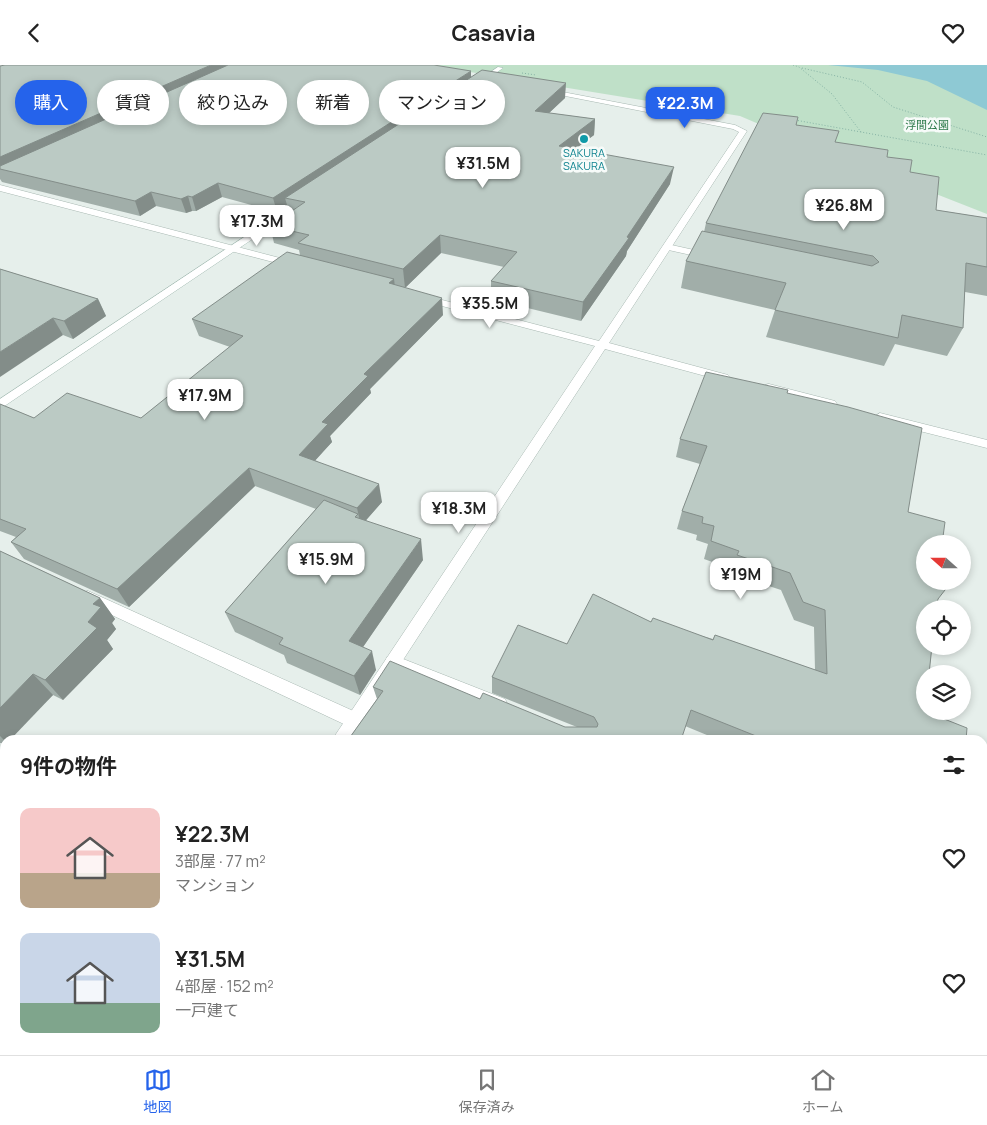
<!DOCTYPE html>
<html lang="ja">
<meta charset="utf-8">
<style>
:root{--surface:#fff;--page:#f2f2f2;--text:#222;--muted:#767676;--line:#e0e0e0;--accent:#2563eb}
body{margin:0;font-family:Manrope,"Noto Sans JP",sans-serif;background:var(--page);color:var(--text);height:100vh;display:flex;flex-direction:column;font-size:19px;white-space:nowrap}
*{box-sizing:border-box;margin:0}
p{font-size:16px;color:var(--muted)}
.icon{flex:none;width:28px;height:28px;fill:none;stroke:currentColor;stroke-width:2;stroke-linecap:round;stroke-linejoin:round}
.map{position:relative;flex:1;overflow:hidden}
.side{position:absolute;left:0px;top:670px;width:988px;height:320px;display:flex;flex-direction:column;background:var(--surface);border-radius:15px 15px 0 0;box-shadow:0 2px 8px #0003}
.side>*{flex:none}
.guide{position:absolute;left:15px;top:15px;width:500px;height:45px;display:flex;gap:10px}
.needle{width:32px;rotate:291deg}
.tools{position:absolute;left:916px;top:470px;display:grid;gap:10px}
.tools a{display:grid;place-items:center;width:55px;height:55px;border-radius:50%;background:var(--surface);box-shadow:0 2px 8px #0003;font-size:25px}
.price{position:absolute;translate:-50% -42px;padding:0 11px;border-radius:10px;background:#fff;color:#222;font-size:16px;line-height:32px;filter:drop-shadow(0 1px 2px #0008)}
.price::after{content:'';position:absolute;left:50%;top:30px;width:15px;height:11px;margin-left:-8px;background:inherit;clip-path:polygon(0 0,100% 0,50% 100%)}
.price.on{background:var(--accent);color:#fff}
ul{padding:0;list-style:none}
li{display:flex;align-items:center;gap:15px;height:125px;padding:0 20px}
li span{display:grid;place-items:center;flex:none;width:140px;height:100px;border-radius:10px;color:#555}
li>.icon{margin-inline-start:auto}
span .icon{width:60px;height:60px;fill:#fffc;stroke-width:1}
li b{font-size:21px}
h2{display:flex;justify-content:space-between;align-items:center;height:60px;padding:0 20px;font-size:21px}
.pill{padding:0 18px;border-radius:22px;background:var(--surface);box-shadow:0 2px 8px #0003;font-size:18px;line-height:45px}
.pill.on{background:var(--accent);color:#fff}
header{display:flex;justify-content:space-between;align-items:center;height:65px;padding:0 20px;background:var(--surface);font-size:22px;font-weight:700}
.tab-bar{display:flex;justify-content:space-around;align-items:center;height:70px;border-top:1px solid var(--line);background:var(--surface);font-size:14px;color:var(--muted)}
.tab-bar a{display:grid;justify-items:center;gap:2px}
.tab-bar .on{color:var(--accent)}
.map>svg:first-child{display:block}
.green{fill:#bfe0c8}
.water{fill:#8ec9d4}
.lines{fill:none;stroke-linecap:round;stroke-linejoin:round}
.lane-casing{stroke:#a8b8b2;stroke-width:1}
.street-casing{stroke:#a8b8b2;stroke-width:1}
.secondary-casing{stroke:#a4bbb3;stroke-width:1}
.path{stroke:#86b3a5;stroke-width:1;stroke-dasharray:1 2;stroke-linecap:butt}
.lane{fill:#fff;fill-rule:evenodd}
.street{fill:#fff;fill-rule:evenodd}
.secondary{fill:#fff;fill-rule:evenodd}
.wall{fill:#a1aea9}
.shaded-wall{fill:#838d89}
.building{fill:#bbcac4;stroke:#838d89}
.culture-dot{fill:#0f9aa8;stroke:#f7fbf9;stroke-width:2}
.labels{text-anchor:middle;stroke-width:5;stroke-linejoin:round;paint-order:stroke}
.far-park-label{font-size:11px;fill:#2d7a4b;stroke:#f7fbf9}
.far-culture-label{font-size:11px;fill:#0d838f;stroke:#f7fbf9}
</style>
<header><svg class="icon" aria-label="back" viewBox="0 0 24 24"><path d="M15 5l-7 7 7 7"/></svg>Casavia<svg class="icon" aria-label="heart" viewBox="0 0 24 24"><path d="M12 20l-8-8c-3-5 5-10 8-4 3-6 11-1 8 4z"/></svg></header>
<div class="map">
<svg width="987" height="990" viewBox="0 0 987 990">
<rect width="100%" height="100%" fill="#e6efeb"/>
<polygon class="green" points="427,0 987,0 987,149 768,63 740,51"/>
<polygon class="water" points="828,0 987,0 987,45 927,16 878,5"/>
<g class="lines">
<g class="lane-casing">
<g id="lane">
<polygon points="667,179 712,189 714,191 709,194 664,184 664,180"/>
<polygon points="88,526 360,649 363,655 360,661 354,663 348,661 82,536 80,532 82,528"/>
<polygon points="393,590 505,634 508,640 505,646 499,648 387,602 385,597 387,592"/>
<polygon points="982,828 987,829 987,851 982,849"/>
</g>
</g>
<g class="street-casing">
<g id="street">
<polygon points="547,24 735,60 747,66 609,278 728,310 730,312 724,316 605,284 351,675 332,675 595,281 419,235 418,233 423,230 599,276 739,67 733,64 545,27 545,25"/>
<polygon points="0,120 299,198 301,200 296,203 0,126"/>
<polygon points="769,319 835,336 837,339 831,343 765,326 763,323 765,320"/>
<polygon points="880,348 987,375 987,383 876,355 874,352"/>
<polygon points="122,985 147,985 145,990 120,990"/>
</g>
</g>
<g class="secondary-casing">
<g id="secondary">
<polygon points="498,2 503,3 480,19 476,19 476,17"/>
<polygon points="306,131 309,132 309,136 0,344 0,334"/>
</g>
</g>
<g class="path">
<polyline points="793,0 799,2 832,29 861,67 987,90"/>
<polyline points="802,3 862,17 893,42 987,72"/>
<polyline points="522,8 536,10"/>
<polyline points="795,55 861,67"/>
</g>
<use href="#lane" class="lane"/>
<use href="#street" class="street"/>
<use href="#secondary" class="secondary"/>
</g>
<g class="wall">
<polygon points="0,1 471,12 565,33 549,48 595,54 594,70 575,84 670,119 627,186 626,191 581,256 491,234 491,216 504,202 441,188 405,223 443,250 370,324 371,328 330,371 332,377 315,395 382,437 366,455 423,495 363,582 376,605 360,630 287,598 284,590 235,567 225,547 316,444 255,421 129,542 24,494 11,477 16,472 0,466 0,339 34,353 141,353 230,282 199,271 192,254 300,190 299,185 274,178 270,161 289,148 287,140 277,147 222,132 196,146 192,146 186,148 156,141 140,151 2,117 0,114"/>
<polygon points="798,52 796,60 835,77 887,92 910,107 936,145 987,153 987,231 965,227 963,263 947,291 895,279 884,301 766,272 775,245 681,223 686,196 704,167 706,158"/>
<polygon points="0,204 98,234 106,251 73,274 63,270"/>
<polygon points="787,328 908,447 942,479 938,534 924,646 966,675 719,675 685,661 348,675 377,634 373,622 480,634 565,662 577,662 492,628 492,612 567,579 651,557 713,574 715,570 815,605 814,562 794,555 781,525 730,508 732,504 704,494 708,479 696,475 697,470 677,464 682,446 700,399 676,392 680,374"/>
<polygon points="0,486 100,533 115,554 112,558 116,564 107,575 113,584 63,635 53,630 5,675 5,678 0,678"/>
<polygon points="763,985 951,985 950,990 762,990"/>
</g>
<g class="shaded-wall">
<polygon points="211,0 240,0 0,104 0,92"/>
<polygon points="471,6 471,18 285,133 287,140 277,147 273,133"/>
<polygon points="566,18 565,33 534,62 535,46"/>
<polygon points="595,54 594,70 558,97 559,81"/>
<polygon points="674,102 670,119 627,186 626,191 581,256 583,237"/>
<polygon points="218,118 222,132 196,146 192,132"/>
<polygon points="151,127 156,141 140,151 135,136"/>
<polygon points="188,131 192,146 186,148 181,134"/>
<polygon points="440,170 441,188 405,223 403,204"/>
<polygon points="394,214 396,231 389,218"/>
<polygon points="442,233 443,250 370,324 371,328 330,371 332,377 304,408 299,390 322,357 364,309"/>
<polygon points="98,234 106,251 73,274 64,256"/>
<polygon points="53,253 63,270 0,312 0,287"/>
<polygon points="249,403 255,421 129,542 117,524"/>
<polygon points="379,419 382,437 361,461 357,443"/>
<polygon points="421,474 423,495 354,595 349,576"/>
<polygon points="100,533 115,554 112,558 116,564 107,575 113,584 63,635 45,615 88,557 93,539"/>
<polygon points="372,586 376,605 360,630 354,611"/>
<polygon points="33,609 53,630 10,675 5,676 0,671 0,643"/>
<polygon points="302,985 312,985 310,990 299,990"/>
</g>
<g class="building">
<polygon points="5,0 211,0 0,92 0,1"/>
<polygon points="228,0 434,0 471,6 273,133 218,118 192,132 188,131 181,134 151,127 135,136 0,104 0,101"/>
<polygon points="482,5 566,18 535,46 595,54 559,81 674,102 627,172 629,173 583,237 491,216 517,187 440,170 403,204 298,178 309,170 270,161 305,137 285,133"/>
<polygon points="763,48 798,52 796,60 839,66 835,77 888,85 887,92 912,95 910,107 939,112 936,145 987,153 987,202 966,198 963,263 902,250 898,273 775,245 786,218 686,196 702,166 872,201 879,197 873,191 706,158"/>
<polygon points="287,187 394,214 389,218 442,233 364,309 368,311 322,357 328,359 299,390 379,419 357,443 249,403 117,524 11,477 26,464 0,454 0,339 34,353 67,328 141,353 243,271 192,254"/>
<polygon points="0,204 98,234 64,256 53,253 0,287"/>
<polygon points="706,307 788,325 787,328 848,342 922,363 908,447 945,457 942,479 925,479 925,516 952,516 938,534 936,544 925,544 925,581 932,581 929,609 925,609 924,646 967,663 966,675 766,675 691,645 681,675 348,675 383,626 373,622 390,596 480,634 483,628 565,662 597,662 598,659 594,652 492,612 518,560 567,579 593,529 651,557 653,553 713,575 715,570 827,609 825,545 803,537 790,508 737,490 739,486 711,476 714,461 702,458 703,452 682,446 707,381 680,374"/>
<polygon points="324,435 358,449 355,452 421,474 349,576 372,586 354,611 279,579 283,573 225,547"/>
<polygon points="0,486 100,533 93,539 101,542 88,557 97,563 45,615 33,609 0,643"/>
<polygon points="0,763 5,766 5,926 0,923"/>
<polygon points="156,985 302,985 299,990 163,990"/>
<polygon points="774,985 928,985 928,990 773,990"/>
<polygon points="930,985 951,985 950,990 939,990"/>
</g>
<circle class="culture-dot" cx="584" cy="74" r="5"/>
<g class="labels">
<g class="far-park-label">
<text x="927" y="64">浮間公園</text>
</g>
<g class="far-culture-label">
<text x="584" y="92">SAKURA<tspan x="584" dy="13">SAKURA</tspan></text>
</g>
</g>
</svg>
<div class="tools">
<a><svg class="needle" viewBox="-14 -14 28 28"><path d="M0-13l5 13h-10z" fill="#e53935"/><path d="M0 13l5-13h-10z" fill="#767676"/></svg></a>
<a><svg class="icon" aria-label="locate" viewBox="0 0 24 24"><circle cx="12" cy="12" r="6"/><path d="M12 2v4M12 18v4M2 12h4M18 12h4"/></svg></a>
<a><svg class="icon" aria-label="layers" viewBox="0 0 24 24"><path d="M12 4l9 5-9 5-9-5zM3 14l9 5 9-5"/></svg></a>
</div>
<b class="price on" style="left:685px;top:64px">¥22.3M</b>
<b class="price" style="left:483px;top:124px">¥31.5M</b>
<b class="price" style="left:844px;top:166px">¥26.8M</b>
<b class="price" style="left:257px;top:182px">¥17.3M</b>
<b class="price" style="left:490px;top:264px">¥35.5M</b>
<b class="price" style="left:205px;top:356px">¥17.9M</b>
<b class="price" style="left:459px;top:469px">¥18.3M</b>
<b class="price" style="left:326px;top:520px">¥15.9M</b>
<b class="price" style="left:741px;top:535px">¥19M</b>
<div class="guide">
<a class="pill on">購入</a>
<a class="pill">賃貸</a>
<a class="pill">絞り込み</a>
<a class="pill">新着</a>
<a class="pill">マンション</a>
</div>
<section class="side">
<h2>9件の物件<svg class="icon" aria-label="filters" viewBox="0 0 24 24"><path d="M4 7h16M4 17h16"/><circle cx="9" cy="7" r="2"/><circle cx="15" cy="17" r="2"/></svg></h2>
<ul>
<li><span style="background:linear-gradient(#f6c9c9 65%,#b9a48a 0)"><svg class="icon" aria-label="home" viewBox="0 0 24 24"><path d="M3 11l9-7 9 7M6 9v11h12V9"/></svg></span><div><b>¥22.3M</b><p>3部屋 · 77 m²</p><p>マンション</p></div><svg class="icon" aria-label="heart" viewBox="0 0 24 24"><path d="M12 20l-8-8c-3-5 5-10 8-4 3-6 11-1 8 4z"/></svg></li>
<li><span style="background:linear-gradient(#c9d6e8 70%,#7fa58c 0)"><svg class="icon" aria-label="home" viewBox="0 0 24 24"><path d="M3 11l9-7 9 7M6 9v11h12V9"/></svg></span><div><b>¥31.5M</b><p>4部屋 · 152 m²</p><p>一戸建て</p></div><svg class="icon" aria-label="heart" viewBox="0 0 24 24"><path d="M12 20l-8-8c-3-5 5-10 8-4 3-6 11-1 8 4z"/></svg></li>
</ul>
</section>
</div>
<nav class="tab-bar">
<a class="on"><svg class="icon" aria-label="map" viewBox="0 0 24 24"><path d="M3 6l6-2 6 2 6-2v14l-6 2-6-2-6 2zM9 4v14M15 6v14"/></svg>地図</a>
<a><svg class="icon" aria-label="saved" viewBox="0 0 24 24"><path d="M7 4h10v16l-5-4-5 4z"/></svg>保存済み</a>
<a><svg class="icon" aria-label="home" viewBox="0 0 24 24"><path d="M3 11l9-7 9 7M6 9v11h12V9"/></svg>ホーム</a>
</nav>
